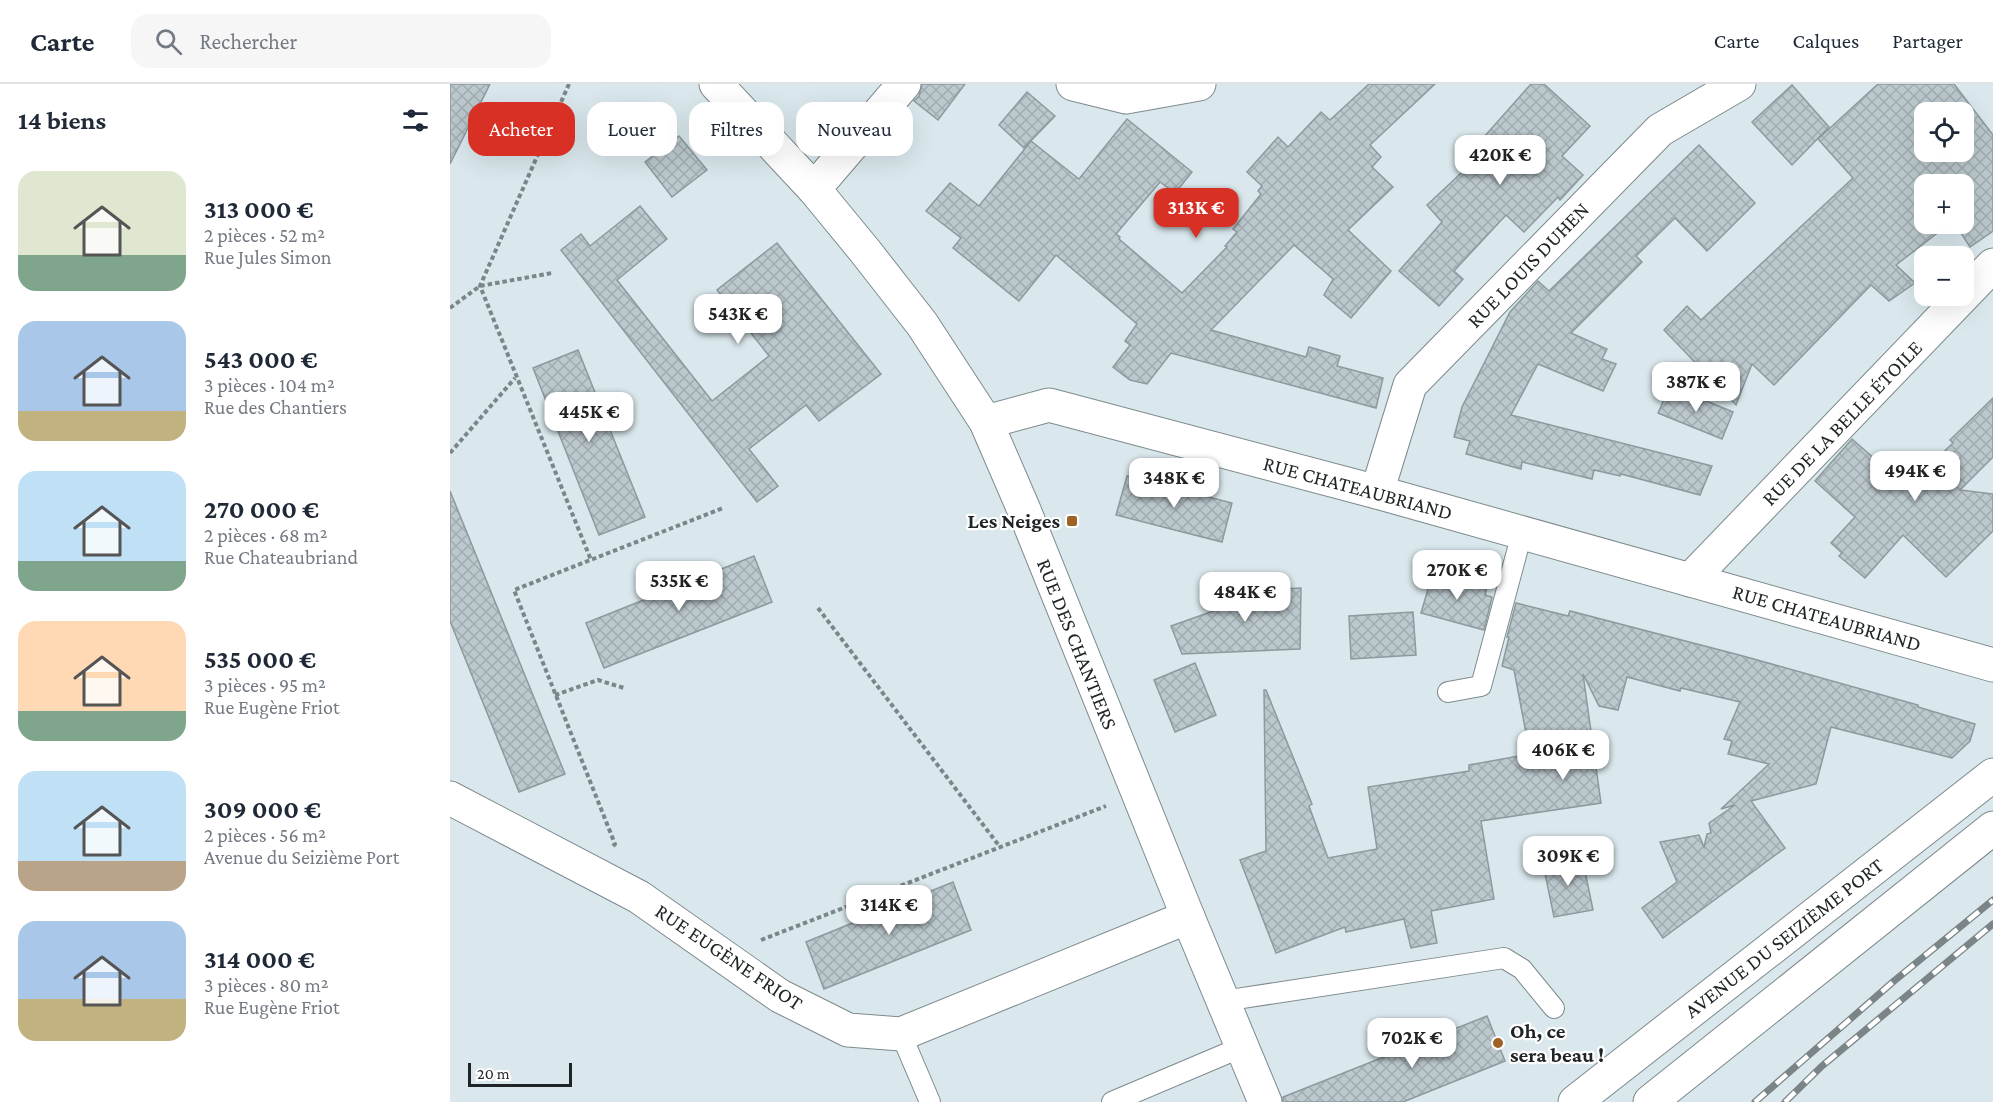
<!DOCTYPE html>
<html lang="fr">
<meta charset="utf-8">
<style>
:root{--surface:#fff;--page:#f6f6f7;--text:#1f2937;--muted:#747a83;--line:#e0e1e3;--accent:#d93025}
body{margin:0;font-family:"Crimson Pro",serif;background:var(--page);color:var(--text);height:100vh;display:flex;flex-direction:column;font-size:22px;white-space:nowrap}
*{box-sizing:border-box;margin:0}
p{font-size:20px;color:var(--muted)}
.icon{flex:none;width:33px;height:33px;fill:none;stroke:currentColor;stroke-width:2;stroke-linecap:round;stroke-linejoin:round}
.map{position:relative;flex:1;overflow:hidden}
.side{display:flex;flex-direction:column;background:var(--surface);width:450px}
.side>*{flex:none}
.banner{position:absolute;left:18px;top:18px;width:570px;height:54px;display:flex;gap:12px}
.controls{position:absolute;left:1464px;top:18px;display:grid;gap:12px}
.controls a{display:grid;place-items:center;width:60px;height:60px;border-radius:12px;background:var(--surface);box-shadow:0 6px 24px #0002;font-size:30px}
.scale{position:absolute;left:18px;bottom:15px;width:104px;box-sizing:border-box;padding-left:6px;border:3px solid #1f2426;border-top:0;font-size:16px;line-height:21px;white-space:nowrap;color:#1f2426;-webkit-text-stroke:4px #fff;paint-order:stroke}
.price{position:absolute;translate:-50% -51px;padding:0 14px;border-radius:12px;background:#fff;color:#222;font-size:20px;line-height:39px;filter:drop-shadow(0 2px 3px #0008)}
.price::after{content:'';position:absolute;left:50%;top:36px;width:18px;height:14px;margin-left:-9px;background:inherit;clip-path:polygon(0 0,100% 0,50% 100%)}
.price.current{background:var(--accent);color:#fff}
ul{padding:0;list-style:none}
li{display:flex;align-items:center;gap:18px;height:150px;padding:0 18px}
li span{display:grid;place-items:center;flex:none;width:168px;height:120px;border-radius:18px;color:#555}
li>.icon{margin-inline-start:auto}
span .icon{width:72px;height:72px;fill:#fffc;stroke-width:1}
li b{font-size:26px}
h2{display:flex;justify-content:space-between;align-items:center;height:72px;padding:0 18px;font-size:26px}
.chip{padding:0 21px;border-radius:18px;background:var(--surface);box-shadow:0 6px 24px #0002;font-size:21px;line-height:54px}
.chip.current{background:var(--accent);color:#fff}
header{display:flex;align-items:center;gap:36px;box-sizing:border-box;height:84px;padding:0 30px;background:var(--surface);border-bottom:2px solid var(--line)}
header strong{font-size:28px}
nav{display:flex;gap:33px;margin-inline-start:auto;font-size:21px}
.search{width:420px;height:54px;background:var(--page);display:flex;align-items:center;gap:15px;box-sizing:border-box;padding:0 21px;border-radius:18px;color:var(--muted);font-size:22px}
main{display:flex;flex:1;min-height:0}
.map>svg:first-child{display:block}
.building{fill:url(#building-cross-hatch);stroke:#8c999d;stroke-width:1.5;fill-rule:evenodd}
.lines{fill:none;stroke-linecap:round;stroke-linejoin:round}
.service-casing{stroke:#7d8a8e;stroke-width:22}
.minor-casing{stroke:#7d8a8e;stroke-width:35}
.secondary-casing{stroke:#7d8a8e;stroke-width:35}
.path{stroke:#7c8589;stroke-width:4;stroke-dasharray:4.5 3;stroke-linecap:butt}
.service{stroke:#fff;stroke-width:20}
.minor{stroke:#fff;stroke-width:33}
.secondary{stroke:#fff;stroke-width:33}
.rail-casing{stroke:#7b8487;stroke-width:7}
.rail{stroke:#fff;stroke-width:4.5;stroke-dasharray:14;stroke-linecap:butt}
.poi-dot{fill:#9f6226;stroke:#fff;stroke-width:2}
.labels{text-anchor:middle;stroke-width:4.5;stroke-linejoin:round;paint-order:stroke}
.street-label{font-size:21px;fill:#1f2426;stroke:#fff}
.poi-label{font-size:21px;font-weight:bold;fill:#1f2426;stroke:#fff;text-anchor:end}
</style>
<header>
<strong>Carte</strong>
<div class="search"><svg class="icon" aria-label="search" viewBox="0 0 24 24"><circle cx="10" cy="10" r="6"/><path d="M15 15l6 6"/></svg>Rechercher</div>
<nav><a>Carte</a><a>Calques</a><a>Partager</a></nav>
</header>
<main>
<section class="side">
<h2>14 biens<svg class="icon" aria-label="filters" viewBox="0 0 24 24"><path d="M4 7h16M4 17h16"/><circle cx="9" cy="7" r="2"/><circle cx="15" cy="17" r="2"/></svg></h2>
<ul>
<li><span style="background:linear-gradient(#dfe7d0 70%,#7fa58c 0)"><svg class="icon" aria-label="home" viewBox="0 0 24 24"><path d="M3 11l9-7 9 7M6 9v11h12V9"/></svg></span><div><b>313 000 €</b><p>2 pièces · 52 m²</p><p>Rue Jules Simon</p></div></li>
<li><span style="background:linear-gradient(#a9c7e8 75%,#c2b280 0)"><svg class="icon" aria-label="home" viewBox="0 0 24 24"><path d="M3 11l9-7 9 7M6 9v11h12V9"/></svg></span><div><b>543 000 €</b><p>3 pièces · 104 m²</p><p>Rue des Chantiers</p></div></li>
<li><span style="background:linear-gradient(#bfe0f5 75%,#7fa58c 0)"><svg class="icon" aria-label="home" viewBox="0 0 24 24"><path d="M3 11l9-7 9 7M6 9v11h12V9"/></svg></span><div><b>270 000 €</b><p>2 pièces · 68 m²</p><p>Rue Chateaubriand</p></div></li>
<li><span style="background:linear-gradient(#ffd9b3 75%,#7fa58c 0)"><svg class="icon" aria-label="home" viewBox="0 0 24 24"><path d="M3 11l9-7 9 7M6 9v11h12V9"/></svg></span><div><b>535 000 €</b><p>3 pièces · 95 m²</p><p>Rue Eugène Friot</p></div></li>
<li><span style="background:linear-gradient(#bfe0f5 75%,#b9a48a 0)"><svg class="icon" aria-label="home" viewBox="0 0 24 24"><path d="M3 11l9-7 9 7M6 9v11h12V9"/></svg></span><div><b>309 000 €</b><p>2 pièces · 56 m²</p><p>Avenue du Seizième Port</p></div></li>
<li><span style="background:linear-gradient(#a9c7e8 65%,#c2b280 0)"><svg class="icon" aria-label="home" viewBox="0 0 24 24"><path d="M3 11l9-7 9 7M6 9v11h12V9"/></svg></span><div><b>314 000 €</b><p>3 pièces · 80 m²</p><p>Rue Eugène Friot</p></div></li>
</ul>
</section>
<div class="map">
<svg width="1543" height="1018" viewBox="0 0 1543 1018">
<defs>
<pattern id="building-cross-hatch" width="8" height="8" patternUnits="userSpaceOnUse" patternTransform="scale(1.5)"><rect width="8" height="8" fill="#bbc8cd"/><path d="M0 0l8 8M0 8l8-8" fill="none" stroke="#a0acb0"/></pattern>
</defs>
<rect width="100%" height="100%" fill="#dae8ed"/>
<g class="building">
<polygon points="0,0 40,0 0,80"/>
<polygon points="472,0 515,0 488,36 464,17 469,12"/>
<polygon points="919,0 985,0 920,61 931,73 922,83 943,103 898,146 941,187 901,234 874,211 883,195 844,161 761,246 856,273 859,263 890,272 887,282 933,294 926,324 721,269 697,300 680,296 663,283 680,261 675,257 687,240 606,171 569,217 503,164 511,154 476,127 500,99 529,122 581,57 629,95 677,35 742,88 725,109 710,98 666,150 670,153 669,155 732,209 777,163 775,162 787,148 783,145 811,110 808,107 812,102 797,88 828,53 838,63 871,28 880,36"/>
<polygon points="1081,0 1094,0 1140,42 1112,72 1133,91 1110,116 1108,113 1074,148 1056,131 1004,187 1013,195 989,222 949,187 992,138 977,121 1024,77 1018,71"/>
<path d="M1428,0H1504L1543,51V147L1520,163L1505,140H1514V100H1474V140H1499L1446,181L1465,199L1439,217L1421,201L1324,301L1302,280L1286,321L1214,246L1237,222L1251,236L1403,94L1368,55ZM1474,28H1514V68H1474Z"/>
<polygon points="1342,1 1379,43 1342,81 1302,38"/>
<polygon points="577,8 605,32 574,64 549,41"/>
<polygon points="229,52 257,86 222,113 195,78"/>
<polygon points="1249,61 1305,119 1257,167 1225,134 1186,172 1192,178 1121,249 1157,265 1152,275 1166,280 1153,307 1088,280 1061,331 1262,382 1250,411 1171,390 1170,392 1144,386 1142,395 1072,378 1071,385 1016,370 1020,357 1004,353 1012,323 1060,228 1088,197 1099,207"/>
<polygon points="190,122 217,155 167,196 262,317 319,272 267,206 327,159 431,290 369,337 356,321 299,365 328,402 307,418 111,166 131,150 140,162"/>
<polygon points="128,266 195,433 149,451 83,284"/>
<polygon points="1220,302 1283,328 1272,355 1208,329"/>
<polygon points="1543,314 1543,373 1510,406 1543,410 1543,447 1496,493 1453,451 1415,494 1389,472 1392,469 1381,459 1405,433 1365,397 1402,355 1457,403 1503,359 1500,356"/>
<polygon points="677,392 782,419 772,458 666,431"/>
<polygon points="0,407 115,690 69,708 0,537"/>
<polygon points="304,472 322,518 154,584 136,539"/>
<polygon points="983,488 1037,503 1035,511 1042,513 1034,546 971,529"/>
<polygon points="851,504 850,565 732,570 721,542 769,525 763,508"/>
<polygon points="1066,519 1118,532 1120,527 1293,572 1468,621 1468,623 1525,640 1520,657 1502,674 1381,643 1366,700 1301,717 1335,764 1213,854 1192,824 1227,798 1210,758 1249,751 1254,763 1257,750 1261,749 1259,739 1285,721 1271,725 1319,680 1278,670 1282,657 1274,655 1290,618 1231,604 1230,607 1177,593 1168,626 1149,622 1133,590 1151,719 1031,737 1044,815 981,827 987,859 961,864 954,835 896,848 895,843 826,869 790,776 816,767 814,606 816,606 862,720 859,722 878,774 927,765 918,703 1019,687 1019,681 1080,670 1064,586 1052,582 1059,553 1057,553"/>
<polygon points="963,528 966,571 901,575 899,532"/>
<polygon points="745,579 766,631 725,648 704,596"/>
<polygon points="1132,773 1143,826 1104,833 1093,780"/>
<polygon points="503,798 521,846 374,905 356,858"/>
<polygon points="1037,932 1055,977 953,1018 833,1018 833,1013"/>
</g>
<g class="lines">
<g class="service-casing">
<g id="service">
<polyline points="998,608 1031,602 1072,449"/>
<polyline points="773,917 1054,874 1072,885 1104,924"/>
<polyline points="451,950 480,1018"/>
<polyline points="662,1018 792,963"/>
</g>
</g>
<g class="minor-casing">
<g id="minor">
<polyline points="266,0 364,105 415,167 472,240 536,338 574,426 738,833 815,1018"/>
<polyline points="623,0 676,13 749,0"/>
<polyline points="364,105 454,0"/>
<polyline points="536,338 599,321 927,408 1543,581"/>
<polyline points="927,408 960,301 1210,46 1289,0"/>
<polyline points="1240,496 1543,181"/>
<polyline points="0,714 189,813 330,912 398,946 451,950 738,833"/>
</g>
</g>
<g class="secondary-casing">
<g id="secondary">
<polyline points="1125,1018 1543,691"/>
<polyline points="1200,1018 1543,744"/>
</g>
</g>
<g class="path">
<polyline points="119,0 30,202 141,476"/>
<polyline points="0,224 30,202 102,189"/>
<polyline points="0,369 65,294"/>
<polyline points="368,524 550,763"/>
<polyline points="105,611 148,596 174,604"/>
<polyline points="163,762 165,760 64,506 273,424"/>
<polyline points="311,856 656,722"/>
</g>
<use href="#service" class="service"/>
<use href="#minor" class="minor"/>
<use href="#secondary" class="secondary"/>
<g class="rail-casing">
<g id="rail">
<polyline points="1305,1018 1444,897 1543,816"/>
<polyline points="1335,1018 1372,982 1543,840"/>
</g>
</g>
<use href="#rail" class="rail"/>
</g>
<g class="poi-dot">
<rect x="616" y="431" width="12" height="12" rx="3"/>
<circle cx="1048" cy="959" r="6"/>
</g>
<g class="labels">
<g class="street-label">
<text transform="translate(1078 181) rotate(-46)" y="7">RUE LOUIS DUHEN</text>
<text transform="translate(1392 339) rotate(-46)" y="7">RUE DE LA BELLE ÉTOILE</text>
<text transform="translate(908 404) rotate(15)" y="7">RUE CHATEAUBRIAND</text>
<text transform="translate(1377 534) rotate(16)" y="7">RUE CHATEAUBRIAND</text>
<text transform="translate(627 560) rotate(68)" y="7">RUE DES CHANTIERS</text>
<text transform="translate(1334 854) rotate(-38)" y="7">AVENUE DU SEIZIÈME PORT</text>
<text transform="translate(279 873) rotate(34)" y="7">RUE EUGÈNE FRIOT</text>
</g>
<g class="poi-label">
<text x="610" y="444">Les Neiges</text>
<text x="1060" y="954" text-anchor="start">Oh, ce<tspan x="1060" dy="24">sera beau !</tspan></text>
</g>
</g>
</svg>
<div class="controls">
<a><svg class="icon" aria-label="locate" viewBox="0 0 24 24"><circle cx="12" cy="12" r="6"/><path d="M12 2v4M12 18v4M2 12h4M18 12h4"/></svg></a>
<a>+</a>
<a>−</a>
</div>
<div class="scale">20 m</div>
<b class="price" style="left:1050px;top:102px">420K €</b>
<b class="price current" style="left:746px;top:155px">313K €</b>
<b class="price" style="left:288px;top:261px">543K €</b>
<b class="price" style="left:1246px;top:329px">387K €</b>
<b class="price" style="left:139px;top:359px">445K €</b>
<b class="price" style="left:1465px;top:418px">494K €</b>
<b class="price" style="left:724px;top:425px">348K €</b>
<b class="price" style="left:1007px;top:517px">270K €</b>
<b class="price" style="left:229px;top:528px">535K €</b>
<b class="price" style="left:795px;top:539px">484K €</b>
<b class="price" style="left:1113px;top:697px">406K €</b>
<b class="price" style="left:1118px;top:803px">309K €</b>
<b class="price" style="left:439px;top:852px">314K €</b>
<b class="price" style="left:962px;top:985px">702K €</b>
<div class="banner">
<a class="chip current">Acheter</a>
<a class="chip">Louer</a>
<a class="chip">Filtres</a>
<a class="chip">Nouveau</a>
</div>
</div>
</main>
